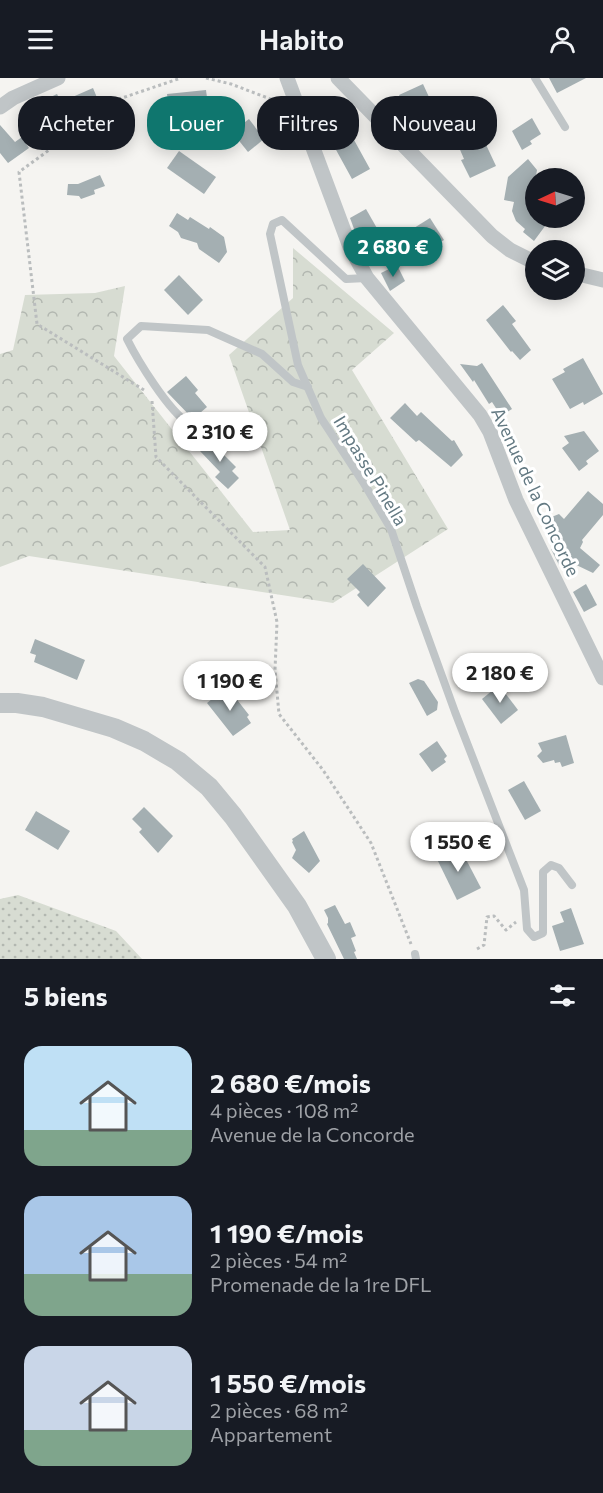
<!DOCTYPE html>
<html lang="fr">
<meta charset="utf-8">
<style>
:root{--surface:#171b24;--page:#20242c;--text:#f1f3f6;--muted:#9ea1a6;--accent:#0f766e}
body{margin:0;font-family:Commissioner,sans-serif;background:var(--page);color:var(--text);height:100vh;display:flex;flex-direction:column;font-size:22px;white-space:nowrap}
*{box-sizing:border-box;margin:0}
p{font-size:20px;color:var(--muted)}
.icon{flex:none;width:33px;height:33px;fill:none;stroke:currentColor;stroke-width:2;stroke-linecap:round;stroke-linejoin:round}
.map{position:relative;height:881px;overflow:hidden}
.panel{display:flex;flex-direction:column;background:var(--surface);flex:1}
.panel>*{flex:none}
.guide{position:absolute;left:18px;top:18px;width:567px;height:54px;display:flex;gap:12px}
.needle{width:39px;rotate:266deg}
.controls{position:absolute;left:525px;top:90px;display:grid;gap:12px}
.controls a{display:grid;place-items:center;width:60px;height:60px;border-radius:50%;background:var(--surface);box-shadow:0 3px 15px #0003;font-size:30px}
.price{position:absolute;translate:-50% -51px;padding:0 14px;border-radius:21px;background:#fff;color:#222;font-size:20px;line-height:39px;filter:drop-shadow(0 2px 3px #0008)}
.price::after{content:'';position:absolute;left:50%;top:36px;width:18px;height:14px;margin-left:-9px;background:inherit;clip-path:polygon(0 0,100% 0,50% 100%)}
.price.current{background:var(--accent);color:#fff}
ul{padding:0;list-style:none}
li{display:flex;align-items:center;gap:18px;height:150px;padding:0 24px}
li span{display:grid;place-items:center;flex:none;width:168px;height:120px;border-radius:18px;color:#555}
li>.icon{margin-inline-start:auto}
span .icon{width:72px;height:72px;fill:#fffc;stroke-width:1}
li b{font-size:26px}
h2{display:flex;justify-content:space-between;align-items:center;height:72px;padding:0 24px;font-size:26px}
.chip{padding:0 21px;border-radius:24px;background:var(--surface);box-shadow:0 3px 15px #0003;font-size:21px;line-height:54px}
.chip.current{background:var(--accent);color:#fff}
header{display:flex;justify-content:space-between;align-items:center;height:78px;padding:0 24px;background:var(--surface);font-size:27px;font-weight:600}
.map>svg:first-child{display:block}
.grass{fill:url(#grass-dots)}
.forest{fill:url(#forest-crowns)}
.building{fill:#a4afb2}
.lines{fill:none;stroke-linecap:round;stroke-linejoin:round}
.path{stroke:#babdbe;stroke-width:3;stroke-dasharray:3 3;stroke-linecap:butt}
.service{stroke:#c0c5c7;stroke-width:8}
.minor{stroke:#c0c5c7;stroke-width:15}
.tertiary{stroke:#c0c5c7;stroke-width:20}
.labels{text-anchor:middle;stroke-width:6;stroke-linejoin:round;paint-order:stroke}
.street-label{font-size:18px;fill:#637982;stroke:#fff}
</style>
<header><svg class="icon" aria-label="menu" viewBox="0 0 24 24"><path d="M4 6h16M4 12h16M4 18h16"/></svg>Habito<svg class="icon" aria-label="person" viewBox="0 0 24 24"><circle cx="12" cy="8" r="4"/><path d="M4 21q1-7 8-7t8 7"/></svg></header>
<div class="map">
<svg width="603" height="881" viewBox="0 0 603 881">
<defs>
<pattern id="grass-dots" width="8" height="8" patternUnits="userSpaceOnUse" patternTransform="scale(1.5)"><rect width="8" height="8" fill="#d7dcd2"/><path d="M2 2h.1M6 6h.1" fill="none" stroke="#b2b7b0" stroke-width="1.8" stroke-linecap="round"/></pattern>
<pattern id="forest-crowns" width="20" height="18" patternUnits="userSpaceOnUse" patternTransform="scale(1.5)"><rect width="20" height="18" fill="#d7dcd2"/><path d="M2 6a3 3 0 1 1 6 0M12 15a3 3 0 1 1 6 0" fill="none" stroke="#b2b7b0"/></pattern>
</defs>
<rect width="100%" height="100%" fill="#f5f4f1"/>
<polygon class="grass" points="18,817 116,853 142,881 0,881 0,821"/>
<polygon class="forest" points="293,170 394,255 352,292 448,451 333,525 29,478 0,489 0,276 13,272 25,217 95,215 125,208 114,278 253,454 290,452 229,277 293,220"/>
<g class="building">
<polygon points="549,0 586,0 557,15"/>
<polygon points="423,6 440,43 408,58 403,46 410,43 399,17"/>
<polygon points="93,10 98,22 78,31 79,33 67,37 68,40 53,47 46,39 40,24 57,16 61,24"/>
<polygon points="206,12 208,27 169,32 167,16"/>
<polygon points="532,40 541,56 530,63 532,66 522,72 512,53"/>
<polygon points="249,41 264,61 248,74 232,54"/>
<polygon points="0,47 15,64 22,59 29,70 8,85 0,75"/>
<polygon points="348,51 370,91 352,101 335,70 342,65 338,56"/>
<polygon points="481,56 496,88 470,100 461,82 464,81 458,67"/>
<polygon points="179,73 216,99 204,116 167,90"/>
<polygon points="528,81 537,92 531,125 536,126 536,140 551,140 534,163 523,154 525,151 516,143 512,133 514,124 504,122 508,99"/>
<polygon points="100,97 105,108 94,112 95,116 81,121 79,118 67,117 68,106 78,106"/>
<polygon points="366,131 378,152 360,167 350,140"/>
<polygon points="177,135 188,142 190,139 209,151 210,149 224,159 227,174 219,185 199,171 197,165 181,160 178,154 169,148"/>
<polygon points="430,140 444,162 428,172 414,150"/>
<polygon points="397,187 405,203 390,213 381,195"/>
<polygon points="179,197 203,222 188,237 164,212"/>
<polygon points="503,227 516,243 512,246 531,272 520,282 512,273 511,274 486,242"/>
<polygon points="583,280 603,316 584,327 583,324 570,331 552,301 565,294 563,291"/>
<polygon points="482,285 512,331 501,338 492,324 489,326 474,302 473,304 460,286 477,288"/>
<polygon points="186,298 198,312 195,315 207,329 193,341 167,314"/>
<polygon points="405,325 417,338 421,334 452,363 454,362 463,377 451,389 419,362 416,364 390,340"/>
<polygon points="584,353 599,373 586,383 588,386 579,393 562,370 569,365 564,358"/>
<polygon points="214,359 225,367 220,373 236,389 232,393 239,400 228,411 215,399 220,394 200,373"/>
<polygon points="588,413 603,426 603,437 582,462 583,464 580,470 600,487 593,495 568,483 559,487 551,471 557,468 546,444 549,440 559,436 564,441"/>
<polygon points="363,486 386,510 368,529 357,517 360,514 347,501"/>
<polygon points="586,506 597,527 584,534 573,514"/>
<polygon points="35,561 85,582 77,602 34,584 36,577 30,575"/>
<polygon points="418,601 424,603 438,624 437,632 427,638 409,605"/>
<polygon points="499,607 518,632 501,646 482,621"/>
<polygon points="227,609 249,637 247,639 251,645 233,658 207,625"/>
<polygon points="566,657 574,685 562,689 560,684 555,685 554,682 543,685 537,678 542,673 538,665"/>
<polygon points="437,663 447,678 444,681 446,684 432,694 419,676"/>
<polygon points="524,703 541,733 525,742 508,712"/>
<polygon points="144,729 173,758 158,775 139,754 142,751 132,741"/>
<polygon points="36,733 70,753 58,772 25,752"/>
<polygon points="304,753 320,783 309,795 292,780 296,772 292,764 293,763 292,761"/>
<polygon points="459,768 481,810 457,822 436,779"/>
<polygon points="335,827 345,846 350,844 356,858 351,860 356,873 354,874 357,881 344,881 327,846 328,845 328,840 324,832"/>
<polygon points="571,830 584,866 560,873 552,848 564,844 560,834"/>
</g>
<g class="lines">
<g class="path">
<polyline points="206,0 231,6 281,25"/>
<polyline points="144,312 37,246 19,94 119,21 181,0"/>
<polyline points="152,323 156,379 265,489 277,544 275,592 279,636 323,692 371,765 411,866"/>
<polyline points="477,871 484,867 487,839 494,838 506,852 516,844"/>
</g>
<g class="service">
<polyline points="535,0 565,49"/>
<polyline points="367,200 346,201 282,142 273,146 270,156 298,287 321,340 363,404 391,451 417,529 455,634 524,812 527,851 534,859 543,855 543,794 551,787 559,790 572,807"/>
<path d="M233,368L224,354C214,352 196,351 188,345C168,332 138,283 127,261L141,248L208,252L262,276L293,304L308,309"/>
<polyline points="415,876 416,881"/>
</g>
<g class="minor">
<polyline points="287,0 350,169 367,200 480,337 490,354 516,422 603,600"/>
<polyline points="338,0 492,158 510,172 536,185"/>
<polyline points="0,29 13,20 58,0"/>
<polyline points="574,195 603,202"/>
</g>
<polyline class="tertiary" points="0,625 17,625 43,629 114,650 144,663 178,683 209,709 233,738 297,828 326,881"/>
</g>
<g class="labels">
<g class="street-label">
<text transform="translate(370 393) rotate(59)" y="6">Impasse Pinella</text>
<text transform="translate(535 414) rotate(65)" y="6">Avenue de la Concorde</text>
</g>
</g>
</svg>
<div class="controls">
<a><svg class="needle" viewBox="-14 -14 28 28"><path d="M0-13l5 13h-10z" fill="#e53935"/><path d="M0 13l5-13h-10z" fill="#9ea1a6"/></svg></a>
<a><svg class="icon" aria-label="layers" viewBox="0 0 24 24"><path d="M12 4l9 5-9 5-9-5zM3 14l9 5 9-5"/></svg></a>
</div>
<b class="price current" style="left:393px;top:200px">2 680 €</b>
<b class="price" style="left:220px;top:385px">2 310 €</b>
<b class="price" style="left:500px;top:626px">2 180 €</b>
<b class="price" style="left:230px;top:634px">1 190 €</b>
<b class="price" style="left:458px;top:795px">1 550 €</b>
<div class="guide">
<a class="chip">Acheter</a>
<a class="chip current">Louer</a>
<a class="chip">Filtres</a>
<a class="chip">Nouveau</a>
</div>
</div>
<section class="panel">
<h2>5 biens<svg class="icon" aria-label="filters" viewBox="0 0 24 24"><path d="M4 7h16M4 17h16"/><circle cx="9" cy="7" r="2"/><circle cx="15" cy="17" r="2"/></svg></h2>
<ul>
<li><span style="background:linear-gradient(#bfe0f5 70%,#7fa58c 0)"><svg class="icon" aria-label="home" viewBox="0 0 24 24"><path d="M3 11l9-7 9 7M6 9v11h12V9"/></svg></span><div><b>2 680 €/mois</b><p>4 pièces · 108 m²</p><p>Avenue de la Concorde</p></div></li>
<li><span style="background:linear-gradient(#a9c7e8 65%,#7fa58c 0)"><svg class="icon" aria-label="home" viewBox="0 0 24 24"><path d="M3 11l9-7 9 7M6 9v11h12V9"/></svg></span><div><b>1 190 €/mois</b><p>2 pièces · 54 m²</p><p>Promenade de la 1re DFL</p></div></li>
<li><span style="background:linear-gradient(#c9d6e8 70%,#7fa58c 0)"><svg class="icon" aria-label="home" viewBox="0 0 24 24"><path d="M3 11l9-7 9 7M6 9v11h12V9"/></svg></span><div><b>1 550 €/mois</b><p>2 pièces · 68 m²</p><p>Appartement</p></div></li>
</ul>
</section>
